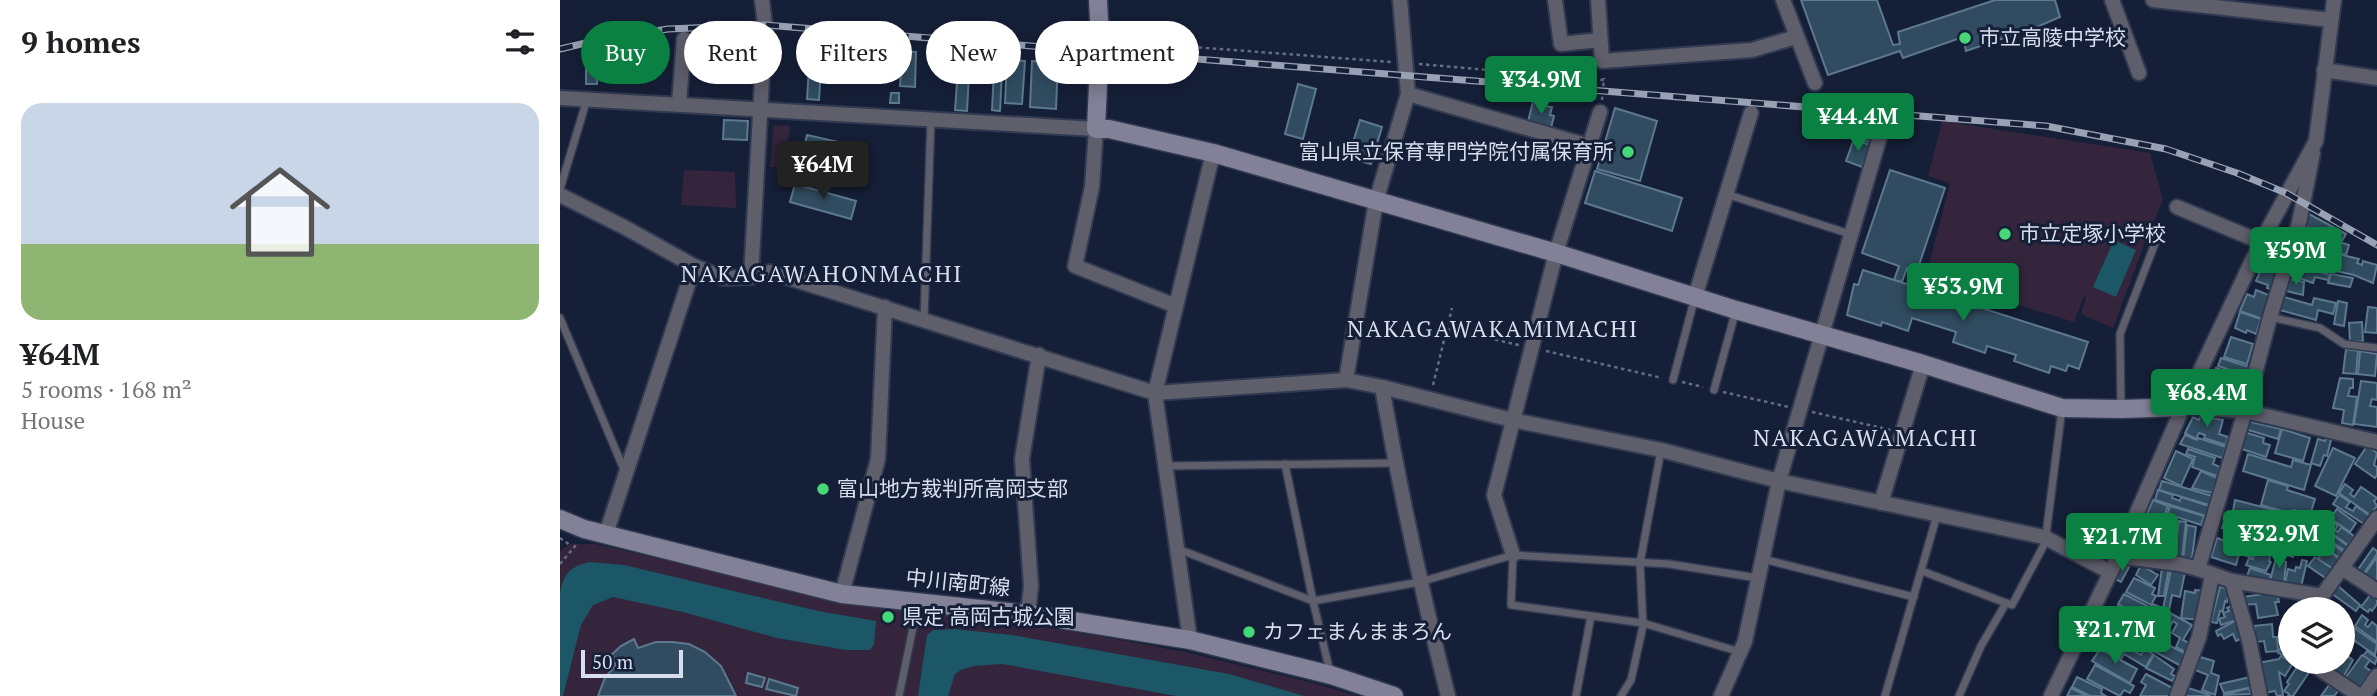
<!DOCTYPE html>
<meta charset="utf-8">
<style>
:root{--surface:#fff;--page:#f6f6f6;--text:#202124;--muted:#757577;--accent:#0b8043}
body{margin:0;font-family:"PT Serif","Noto Sans JP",serif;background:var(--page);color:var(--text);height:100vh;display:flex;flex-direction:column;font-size:26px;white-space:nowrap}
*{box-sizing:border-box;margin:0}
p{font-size:23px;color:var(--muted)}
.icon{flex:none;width:38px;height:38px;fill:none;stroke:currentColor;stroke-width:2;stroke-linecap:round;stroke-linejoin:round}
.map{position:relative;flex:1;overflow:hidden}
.drawer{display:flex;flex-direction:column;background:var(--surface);width:560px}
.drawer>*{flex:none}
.banner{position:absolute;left:21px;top:21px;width:665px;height:63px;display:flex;gap:14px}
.controls{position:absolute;left:1718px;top:597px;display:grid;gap:14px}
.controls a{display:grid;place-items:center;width:77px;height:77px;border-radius:50%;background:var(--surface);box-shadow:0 4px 18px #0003;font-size:35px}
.scale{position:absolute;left:21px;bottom:18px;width:102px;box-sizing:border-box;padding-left:7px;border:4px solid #d7dfef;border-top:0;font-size:19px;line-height:24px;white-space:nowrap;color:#d7dfef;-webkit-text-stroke:5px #151f37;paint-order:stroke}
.price{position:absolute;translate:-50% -60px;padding:0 16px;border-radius:7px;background:var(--accent);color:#fff;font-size:23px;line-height:46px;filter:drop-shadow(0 2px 4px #0008)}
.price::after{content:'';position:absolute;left:50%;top:42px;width:21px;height:16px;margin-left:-10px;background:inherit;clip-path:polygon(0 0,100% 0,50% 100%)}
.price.active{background:#222;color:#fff}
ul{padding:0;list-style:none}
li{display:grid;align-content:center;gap:14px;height:371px;padding:0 21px}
li span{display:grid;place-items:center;height:217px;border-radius:21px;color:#555}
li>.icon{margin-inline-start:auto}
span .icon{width:126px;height:126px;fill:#fffc;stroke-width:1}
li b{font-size:30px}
h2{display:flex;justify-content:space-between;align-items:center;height:84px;padding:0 21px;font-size:30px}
.pill{padding:0 24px;border-radius:32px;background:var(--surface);box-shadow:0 4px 18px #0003;font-size:24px;line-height:63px}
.pill.active{background:var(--accent);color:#fff}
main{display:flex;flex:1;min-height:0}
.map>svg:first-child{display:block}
.green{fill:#34253d}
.water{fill:#1b5767}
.building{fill:#314c60;stroke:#5c798f;stroke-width:2}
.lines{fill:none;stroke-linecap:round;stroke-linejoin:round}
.lane-casing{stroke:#303a51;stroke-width:10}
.street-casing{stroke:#303a51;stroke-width:18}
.secondary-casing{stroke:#303a51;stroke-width:21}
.path{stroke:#646d82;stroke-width:2.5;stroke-dasharray:3.5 3.5;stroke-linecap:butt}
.lane{stroke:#5f5e6b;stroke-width:7}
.street{stroke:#5f5e6b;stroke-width:14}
.secondary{stroke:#828197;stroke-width:18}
.rail-casing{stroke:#99a1b4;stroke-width:7}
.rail{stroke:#151f37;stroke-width:4.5;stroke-dasharray:13;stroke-linecap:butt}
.poi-dot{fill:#46d779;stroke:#151f37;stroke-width:2.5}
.labels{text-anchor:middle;stroke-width:6;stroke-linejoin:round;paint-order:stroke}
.poi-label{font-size:21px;fill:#d7dfef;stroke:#151f37;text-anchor:start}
.street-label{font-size:21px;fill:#d7dfef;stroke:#151f37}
.neighbourhood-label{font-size:23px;letter-spacing:2px;fill:#d7dfef;stroke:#151f37}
</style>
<main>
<section class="drawer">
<h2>9 homes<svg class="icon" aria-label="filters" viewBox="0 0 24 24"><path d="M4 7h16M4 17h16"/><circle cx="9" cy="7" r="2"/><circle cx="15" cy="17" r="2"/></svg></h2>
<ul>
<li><span style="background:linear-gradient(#c9d6e8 65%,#8fb573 0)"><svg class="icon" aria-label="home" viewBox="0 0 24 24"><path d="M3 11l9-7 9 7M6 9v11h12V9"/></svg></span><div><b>¥64M</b><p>5 rooms · 168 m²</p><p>House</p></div></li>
</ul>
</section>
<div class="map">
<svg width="1817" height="696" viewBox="0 0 1817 696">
<rect width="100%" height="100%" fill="#151f37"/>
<g class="green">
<polygon points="1382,121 1590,153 1603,200 1587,238 1568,232 1586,240 1553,328 1521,314 1526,297 1524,296 1514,322 1366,277 1390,183 1368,176"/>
<polygon points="214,125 230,126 225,167 210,167"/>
<polygon points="124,170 175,172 176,208 121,205"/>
<polygon points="10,544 35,544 272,599 355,612 463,622 625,652 753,683 797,696 0,696 0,551"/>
</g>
<g class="water">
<polygon points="1554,240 1576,250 1556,297 1533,287"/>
<path d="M29,562L64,565L258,611L316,621L314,644L310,650H286L217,638L123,612L53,597L33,605L21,625L3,696H0V593C4,573 10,567 29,562Z"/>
<polygon points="394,629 452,635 669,674 744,696 616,696 443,664 413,666 401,670 395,674 388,696 358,696 367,635 373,630"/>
</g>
<g class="building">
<polygon points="1241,0 1317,0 1333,45 1340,44 1338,32 1435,0 1495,0 1500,17 1477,27 1406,51 1403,37 1343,58 1340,51 1268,75"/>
<polygon points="342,51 356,52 355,87 340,86"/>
<polygon points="399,55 410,56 407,111 395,110"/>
<polygon points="26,59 38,59 37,84 26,84"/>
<polygon points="447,60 465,61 462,104 445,103"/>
<polygon points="472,61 498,62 496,109 470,107"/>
<polygon points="249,67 261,68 259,100 247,99"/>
<polygon points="434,70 442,71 440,111 432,110"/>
<polygon points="738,84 756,89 743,139 725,134"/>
<polygon points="331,93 339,93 339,103 330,103"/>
<polygon points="974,97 987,100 985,106 992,107 990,115 994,116 990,132 967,126"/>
<polygon points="1055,108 1097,121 1080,181 1037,169"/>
<polygon points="164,120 188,121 187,140 163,139"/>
<polygon points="800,120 822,127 811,164 788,158"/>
<polygon points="1307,121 1314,124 1309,142 1296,138 1300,125 1305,127"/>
<polygon points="247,135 305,148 302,164 243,151"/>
<polygon points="1294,139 1310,145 1302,167 1286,161"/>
<polygon points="1330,170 1385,188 1357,271 1347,268 1342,282 1334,280 1339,266 1302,253"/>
<polygon points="1035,171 1122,198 1112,231 1025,203"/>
<polygon points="235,184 296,201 291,219 230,202"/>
<polygon points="1749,214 1786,234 1782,241 1770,234 1768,238 1743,225"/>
<polygon points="1741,231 1766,239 1764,243 1774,247 1776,241 1789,245 1786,255 1738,242"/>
<polygon points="1713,240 1724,244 1719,261 1707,256"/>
<polygon points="1761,250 1799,259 1797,263 1802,265 1803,261 1817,265 1813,283 1794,275 1735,262 1737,255 1757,261"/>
<polygon points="1706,257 1720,262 1712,290 1707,288 1708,285 1696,281"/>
<polygon points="1733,264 1770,275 1768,280 1755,277 1753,283 1730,275"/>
<polygon points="1303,270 1528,342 1519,369 1508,365 1506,371 1491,366 1489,373 1454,361 1456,355 1427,346 1425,353 1393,342 1396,332 1352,318 1348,331 1322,322 1321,326 1287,315 1294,284 1298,285"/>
<polygon points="1771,274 1793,278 1790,287 1768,283"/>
<polygon points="1729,279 1744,282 1743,295 1726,291"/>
<polygon points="1696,290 1711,296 1702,319 1680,311 1687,294 1694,297"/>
<polygon points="1724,297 1752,305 1754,298 1776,303 1773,314 1758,310 1756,320 1720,310"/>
<polygon points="1778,301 1787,303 1784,326 1774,324"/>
<polygon points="1808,307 1817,308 1817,333 1805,332"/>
<polygon points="1680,312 1701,319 1696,334 1687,330 1686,333 1675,328"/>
<polygon points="1802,322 1803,341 1790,342 1789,323"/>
<polygon points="1671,337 1693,344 1687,364 1664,357"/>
<polygon points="1786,349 1798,351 1796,374 1783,373"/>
<polygon points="1800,351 1817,354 1815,376 1798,374"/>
<polygon points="1661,358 1689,367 1686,375 1658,366"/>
<polygon points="1656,368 1683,377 1680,387 1653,378"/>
<polygon points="1649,378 1682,388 1679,404 1676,405 1644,395"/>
<polygon points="1780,378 1793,379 1793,388 1790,388 1788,396 1797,397 1793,425 1782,423 1784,410 1773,408"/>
<polygon points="1801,381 1817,383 1817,400 1812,399 1810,406 1817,407 1817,427 1794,424"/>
<polygon points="1640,416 1663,420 1659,434 1668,437 1666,445 1644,438 1645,435 1639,433 1636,439 1625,433 1633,417 1639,420"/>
<polygon points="1687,421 1721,429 1718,439 1685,429"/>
<polygon points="1722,429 1750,438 1743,461 1715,453"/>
<polygon points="1684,432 1704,438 1703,443 1710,445 1706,457 1679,448"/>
<polygon points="1625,435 1637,440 1638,438 1666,447 1662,458 1620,444"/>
<polygon points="1766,438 1771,440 1767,456 1764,455 1760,466 1751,463 1758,439 1765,441"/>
<polygon points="1807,446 1817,453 1814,465 1817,467 1817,475 1815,478 1795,464"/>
<polygon points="1773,448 1795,458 1776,496 1755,486"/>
<polygon points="1628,449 1655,458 1653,464 1660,467 1657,476 1632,467 1635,457 1626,454"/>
<polygon points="1616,451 1633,459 1621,486 1604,478"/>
<polygon points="1688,454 1731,467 1733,460 1751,465 1744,490 1683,471"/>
<polygon points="1641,471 1657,478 1652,493 1632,488"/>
<polygon points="1708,480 1728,486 1727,490 1755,499 1750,515 1734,510 1733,514 1701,505"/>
<polygon points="1602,481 1652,496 1649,505 1599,490"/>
<polygon points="1785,484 1793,490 1790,494 1794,497 1801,487 1817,498 1814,501 1817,506 1810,515 1779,493"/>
<polygon points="1598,490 1613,495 1612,498 1620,501 1621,497 1649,506 1646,516 1595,500"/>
<polygon points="1779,495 1790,502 1786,507 1793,511 1796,506 1810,516 1804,524 1773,504"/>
<polygon points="1593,500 1608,506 1601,524 1594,520 1592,524 1584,520"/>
<polygon points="1675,500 1738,516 1736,527 1673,511"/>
<polygon points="1610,506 1644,516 1641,525 1617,517 1614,528 1604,524"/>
<polygon points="1777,509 1796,523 1790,532 1770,518"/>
<polygon points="1680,514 1744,530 1742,537 1678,520"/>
<polygon points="1768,518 1778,526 1775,530 1778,532 1781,527 1794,536 1788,545 1762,526"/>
<polygon points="1665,519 1681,524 1680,528 1685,530 1683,534 1662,528"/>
<polygon points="1749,519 1762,523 1759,532 1746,528"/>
<polygon points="1619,521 1626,522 1622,559 1614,558"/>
<polygon points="1582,522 1604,527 1600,556 1580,555 1585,535 1580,533"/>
<polygon points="1627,525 1636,527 1632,558 1626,560 1623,559"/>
<polygon points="1694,526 1713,532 1711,538 1692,532"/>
<polygon points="1612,528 1615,528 1612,558 1602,557 1604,532 1611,533"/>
<polygon points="1764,529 1788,546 1785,551 1761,534"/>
<polygon points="1696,535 1715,540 1714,544 1717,545 1715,554 1711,553 1709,561 1711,562 1706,571 1686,565 1689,558 1693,559 1697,545 1693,544"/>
<polygon points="1759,535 1785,553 1781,559 1755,541"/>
<polygon points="1747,537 1780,559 1773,569 1758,559 1761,554 1744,543"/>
<polygon points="1657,538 1693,551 1691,557 1679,554 1676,565 1651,557"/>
<polygon points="1722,542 1736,546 1733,557 1719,553"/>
<polygon points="1813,548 1817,551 1817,554 1803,575 1797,571"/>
<polygon points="1717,554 1724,556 1723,561 1726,562 1724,583 1710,581"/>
<polygon points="1755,557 1773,569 1767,579 1748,566"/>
<polygon points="1817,557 1817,584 1804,575"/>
<polygon points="1742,560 1747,561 1741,587 1725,583 1728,569 1735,571 1736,567 1740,568"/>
<polygon points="1564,564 1569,567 1561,582 1555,579"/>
<polygon points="1581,565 1598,575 1591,585 1576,575"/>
<polygon points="1602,568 1609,568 1604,596 1598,596"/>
<polygon points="1690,568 1711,575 1709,583 1687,576"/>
<polygon points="1611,569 1625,572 1620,597 1612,595 1609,610 1603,609"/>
<polygon points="1574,578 1595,588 1592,594 1596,596 1591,605 1566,592"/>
<polygon points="1777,585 1800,605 1796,611 1771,593"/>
<polygon points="1660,587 1670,589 1667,602 1665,601 1663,611 1660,611 1657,623 1651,622"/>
<polygon points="1635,590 1644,591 1639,620 1621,618 1625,591 1635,593"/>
<polygon points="1717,592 1719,602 1715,602 1718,615 1698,618 1696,604 1683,605 1683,597"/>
<polygon points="1564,594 1591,608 1593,604 1600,607 1591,622 1558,604"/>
<polygon points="1811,594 1817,598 1817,604 1812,611 1810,609 1808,612 1801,607"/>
<polygon points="1741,597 1754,604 1751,609 1736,609"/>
<polygon points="1558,606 1600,628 1595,638 1553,615"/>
<polygon points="1671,606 1677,620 1661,625 1659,619 1665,617 1663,613 1669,611 1667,608"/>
<polygon points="1608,612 1632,625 1623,640 1633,645 1629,654 1616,647 1620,638 1612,633 1617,624 1613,621 1607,632 1599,627"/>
<polygon points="1802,615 1808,620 1805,625 1808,627 1812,622 1817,626 1817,642 1795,626"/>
<polygon points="1553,618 1591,638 1585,648 1579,645 1581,640 1575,636 1572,641 1548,627"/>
<polygon points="1675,621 1683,638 1676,641 1673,634 1664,639 1661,634 1658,636 1656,631"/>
<polygon points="1712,624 1713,637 1717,637 1718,651 1706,652 1704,641 1696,642 1694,626"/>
<polygon points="1548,627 1572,641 1568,648 1581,655 1584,649 1593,654 1586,667 1564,654 1561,659 1537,644"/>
<polygon points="1794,628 1817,644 1815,655 1788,636"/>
<polygon points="1593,637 1628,655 1623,667 1588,648"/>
<polygon points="1725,637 1731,639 1731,658 1718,653"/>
<polygon points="74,639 78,648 96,642 112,642 129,644 145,652 161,666 176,696 38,696 45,678 56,664 49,657 61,646"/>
<polygon points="1540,649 1577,669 1570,683 1532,661"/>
<polygon points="1807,651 1817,658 1815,664 1803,656"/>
<polygon points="1783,653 1793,660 1782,679 1770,671 1773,665 1772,662 1783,662"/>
<polygon points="1594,655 1614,669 1611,674 1615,676 1612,681 1586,668"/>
<polygon points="1802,655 1810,660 1805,667 1811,671 1799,687 1786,677"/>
<polygon points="1721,656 1733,663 1725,676 1719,672 1723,695 1717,696 1715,691 1705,693 1698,663 1719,659"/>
<polygon points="1640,657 1654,661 1651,673 1659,676 1655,695 1642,690 1648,675 1635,670"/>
<polygon points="1739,664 1750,671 1733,696 1728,696 1729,694 1724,691 1729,684 1727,682"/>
<polygon points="1535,665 1574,686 1570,693 1564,690 1560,696 1527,679"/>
<polygon points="188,673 205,678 202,687 186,683"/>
<polygon points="1586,674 1614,689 1610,696 1580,696 1586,685 1581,682"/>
<polygon points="1517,677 1542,689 1541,693 1546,696 1530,696 1512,687"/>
<polygon points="1690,677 1693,687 1664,693 1660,684"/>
<polygon points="209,679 238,688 236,696 206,689"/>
<polygon points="1769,685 1778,691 1774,696 1761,696"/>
<polygon points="1511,688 1527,696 1507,696"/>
<polygon points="1628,688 1647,694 1651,696 1624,696"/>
<polygon points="1689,688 1691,694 1663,695"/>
</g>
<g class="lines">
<g class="lane-casing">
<g id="lane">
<polyline points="0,189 27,99"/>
<polyline points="1166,194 1290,234"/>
<polyline points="1710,317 1760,328 1784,344 1817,348"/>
<polyline points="0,318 65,472"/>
<polyline points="364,319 371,118"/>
<polyline points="1113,380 1135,297"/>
<polyline points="1154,390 1176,310"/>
<polyline points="1561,409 1560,334 1599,233"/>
<polyline points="725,464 753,601 770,672"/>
<polyline points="606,466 835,463"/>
<polyline points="618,549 753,601 860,582 953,555 1109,564 1198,578"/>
<polyline points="953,555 951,605 1083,623 1180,652"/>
<polyline points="1203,559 1354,597"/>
<polyline points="1362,571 1446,603 1421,646 1399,696"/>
<polyline points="1446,603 1452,605 1485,543 1502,408"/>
<polyline points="339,696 358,603"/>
<polyline points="1016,696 1031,616"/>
<polyline points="1061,696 1071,680 1083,626 1080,563 1101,450"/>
<polyline points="1325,696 1377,515"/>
</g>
</g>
<g class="street-casing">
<g id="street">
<polyline points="995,0 1001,44 1040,40"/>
<polyline points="1038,0 1042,61 1192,50 1236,37"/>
<polyline points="1223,0 1255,83"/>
<polyline points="1552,0 1579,73"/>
<polyline points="1593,0 1771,20"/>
<polyline points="1764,70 1817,78"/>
<polyline points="848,94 1029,146"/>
<polyline points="0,98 536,129 532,187 515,266 616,306"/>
<polyline points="119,104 124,39"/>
<polyline points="1753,153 1739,223 1710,317 1685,411 1638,569 1672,581 1762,596"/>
<polyline points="0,195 64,227 134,266 163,278 191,277 210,272 595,393 786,380 822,387 952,420 1101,450 1219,481 1484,537 1550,572"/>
<polyline points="1617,207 1701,242"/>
<polyline points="191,277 205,25 202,0"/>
<polyline points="1135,297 1191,113"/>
<polyline points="786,380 816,201 848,94 840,0"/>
<path d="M822,387C840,491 862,593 888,696"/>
<polyline points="1623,407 1685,411 1817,442"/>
<polyline points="1321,503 1363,364"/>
<polyline points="46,534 134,266"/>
<polyline points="953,555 934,495 996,253 1040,112"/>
<polyline points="1558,556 1619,564 1638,569"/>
<polyline points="1782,568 1817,591"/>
<polyline points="1672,581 1689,640 1700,696"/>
<polyline points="282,594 318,459 325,307"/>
<polyline points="1757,609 1762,596 1817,518"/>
<polyline points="468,614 471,586 462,459 479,355"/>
<polyline points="630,640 595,393 653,153"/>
<polyline points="1749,662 1800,696"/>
<polyline points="1161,696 1185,641 1219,481 1322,129"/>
<polyline points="1491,696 1555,563 1623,407 1701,242 1756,141 1774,0"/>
<polyline points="1617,696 1639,637 1652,576"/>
<polyline points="1803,696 1817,676"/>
</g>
</g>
<g class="secondary-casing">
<g id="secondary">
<polyline points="538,0 540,40 536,129 549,129 653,153 996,253 1176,310 1363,364 1502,408 1561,409 1623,407"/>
<polyline points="0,519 24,529 282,594 475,615 630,640 771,675 834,696"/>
</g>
</g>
<g class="path">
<polyline points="555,41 831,62"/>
<polyline points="859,64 1044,80"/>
<polyline points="1042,100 1044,78"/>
<polyline points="887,329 959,345"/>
<polyline points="986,351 1102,378"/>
<polyline points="1122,382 1143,387"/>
<polyline points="873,385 892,308"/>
<polyline points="1163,392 1229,407"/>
<polyline points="1252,412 1331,430"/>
<polyline points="0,538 10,545"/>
<polyline points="0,564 16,545"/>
</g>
<use href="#lane" class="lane"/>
<use href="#street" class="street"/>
<use href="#secondary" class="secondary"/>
<g class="rail-casing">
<polyline id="rail" points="0,49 38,40 108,29 205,25 1486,126 1606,149 1677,173 1726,193 1817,245"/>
</g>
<use href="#rail" class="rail"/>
</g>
<g class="poi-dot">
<circle cx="1405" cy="38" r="7"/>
<circle cx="1068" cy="152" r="7"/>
<circle cx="1445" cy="234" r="7"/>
<circle cx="263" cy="489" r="7"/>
<circle cx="328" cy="617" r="7"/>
<circle cx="689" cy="632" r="7"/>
</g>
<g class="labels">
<g class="poi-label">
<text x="1419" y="45">市立高陵中学校</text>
<text x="1054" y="159" text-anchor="end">富山県立保育専門学院付属保育所</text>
<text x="1459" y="241">市立定塚小学校</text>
<text x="277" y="496">富山地方裁判所高岡支部</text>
<text x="342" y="624">県定 高岡古城公園</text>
<text x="703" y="639">カフェまんままろん</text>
</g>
<g class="street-label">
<text transform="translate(398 583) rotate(6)" y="7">中川南町線</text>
</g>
<g class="neighbourhood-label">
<text x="262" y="282">NAKAGAWAHONMACHI</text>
<text x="933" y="337">NAKAGAWAKAMIMACHI</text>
<text x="1306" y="446">NAKAGAWAMACHI</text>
</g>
</g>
</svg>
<div class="controls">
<a><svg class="icon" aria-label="layers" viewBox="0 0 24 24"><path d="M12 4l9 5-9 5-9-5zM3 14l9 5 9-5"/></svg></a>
</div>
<div class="scale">50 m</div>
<b class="price" style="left:981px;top:116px">¥34.9M</b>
<b class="price" style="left:1298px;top:153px">¥44.4M</b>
<b class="price active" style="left:263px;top:201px">¥64M</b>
<b class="price" style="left:1736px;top:287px">¥59M</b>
<b class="price" style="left:1403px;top:323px">¥53.9M</b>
<b class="price" style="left:1647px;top:429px">¥68.4M</b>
<b class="price" style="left:1719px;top:570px">¥32.9M</b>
<b class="price" style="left:1562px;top:573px">¥21.7M</b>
<b class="price" style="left:1555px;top:666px">¥21.7M</b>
<div class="banner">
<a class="pill active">Buy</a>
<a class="pill">Rent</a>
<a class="pill">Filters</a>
<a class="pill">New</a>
<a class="pill">Apartment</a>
</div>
</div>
</main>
